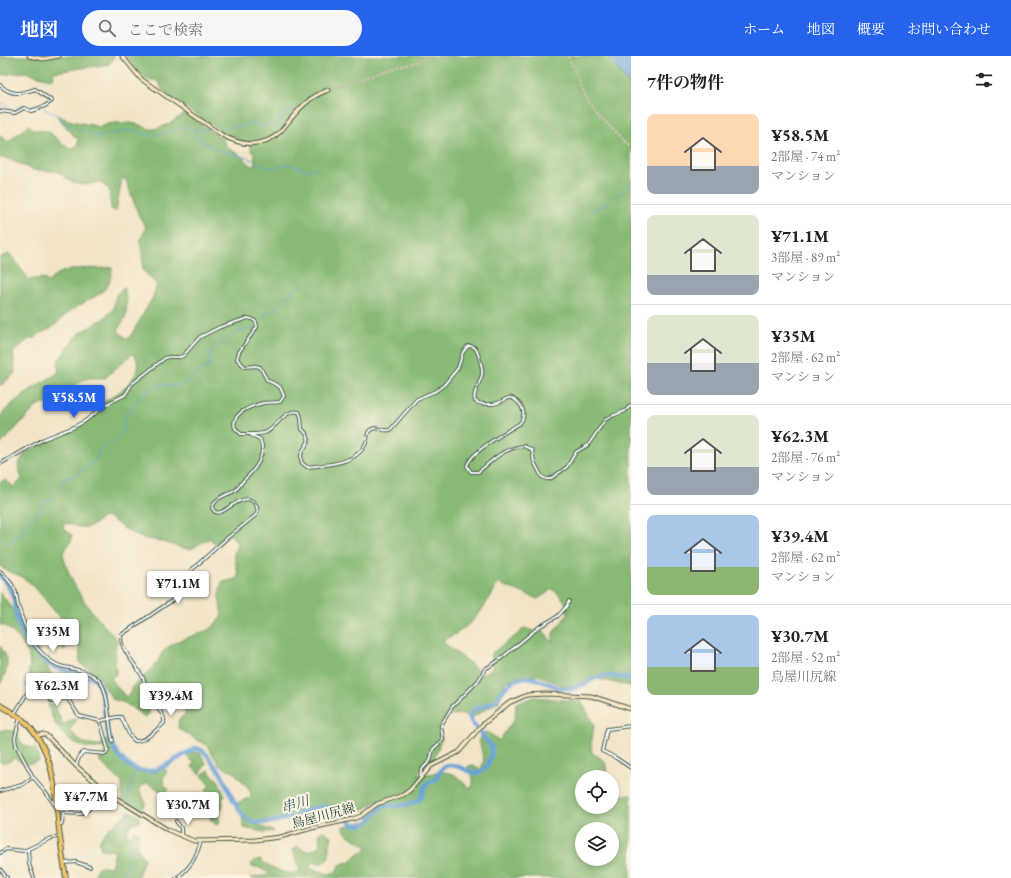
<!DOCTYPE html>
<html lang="ja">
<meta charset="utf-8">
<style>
:root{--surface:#fff;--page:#f6f6f6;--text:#202124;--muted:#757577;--line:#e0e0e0;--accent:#2563eb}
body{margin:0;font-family:"EB Garamond","Noto Serif JP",serif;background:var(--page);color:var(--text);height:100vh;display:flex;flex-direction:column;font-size:15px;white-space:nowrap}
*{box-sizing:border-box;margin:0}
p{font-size:13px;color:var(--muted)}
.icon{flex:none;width:22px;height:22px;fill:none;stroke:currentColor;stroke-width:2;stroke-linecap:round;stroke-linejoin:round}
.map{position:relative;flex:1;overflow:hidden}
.panel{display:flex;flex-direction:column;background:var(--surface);width:380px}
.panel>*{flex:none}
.buttons{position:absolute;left:575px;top:714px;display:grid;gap:8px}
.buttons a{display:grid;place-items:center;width:44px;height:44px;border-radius:50%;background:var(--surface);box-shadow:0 2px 6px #0003;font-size:20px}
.price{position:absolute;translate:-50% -34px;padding:0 9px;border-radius:4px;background:#fff;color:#222;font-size:13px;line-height:26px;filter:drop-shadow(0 1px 2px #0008)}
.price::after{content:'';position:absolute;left:50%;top:24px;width:12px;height:9px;margin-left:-6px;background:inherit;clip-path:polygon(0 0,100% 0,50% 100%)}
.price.active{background:var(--accent);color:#fff}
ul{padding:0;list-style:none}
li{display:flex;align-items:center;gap:12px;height:100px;padding:0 16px}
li+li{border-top:1px solid var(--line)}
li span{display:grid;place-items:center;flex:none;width:112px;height:80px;border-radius:8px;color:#555}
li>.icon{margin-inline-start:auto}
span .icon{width:48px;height:48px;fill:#fffc;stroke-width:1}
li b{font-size:17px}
h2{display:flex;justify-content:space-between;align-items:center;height:48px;padding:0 16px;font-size:17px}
header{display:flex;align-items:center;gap:24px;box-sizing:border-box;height:56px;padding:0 20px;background:var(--accent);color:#fff}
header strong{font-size:19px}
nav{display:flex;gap:22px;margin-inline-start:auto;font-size:14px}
.search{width:280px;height:36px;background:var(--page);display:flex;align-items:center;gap:10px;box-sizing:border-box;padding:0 14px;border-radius:22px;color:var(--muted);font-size:15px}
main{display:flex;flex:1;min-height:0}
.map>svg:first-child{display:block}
.forest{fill:#88ba74;stroke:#547c54;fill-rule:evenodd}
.water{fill:#67a3d8;stroke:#437086}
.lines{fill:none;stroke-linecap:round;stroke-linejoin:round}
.stream{stroke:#67a3d8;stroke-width:1}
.river{stroke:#67a3d8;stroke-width:4.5}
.secondary-tunnel{stroke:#c9c3aa;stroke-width:3;stroke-dasharray:3 1.5;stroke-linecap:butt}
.street-casing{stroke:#3f564a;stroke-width:4}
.secondary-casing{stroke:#3f564a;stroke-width:5}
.highway-casing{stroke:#3f564a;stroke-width:6}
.street{stroke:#fff;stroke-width:2}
.secondary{stroke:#f9e7c3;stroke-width:3}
.highway{stroke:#efc469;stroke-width:4}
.labels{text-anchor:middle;stroke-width:4;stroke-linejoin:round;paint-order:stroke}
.street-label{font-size:13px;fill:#1f3d34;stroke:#fcf5e5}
.water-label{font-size:14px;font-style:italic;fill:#355c65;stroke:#fcf5e5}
</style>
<header>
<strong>地図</strong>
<div class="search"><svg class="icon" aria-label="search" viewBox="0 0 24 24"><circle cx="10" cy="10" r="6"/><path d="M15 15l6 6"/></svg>ここで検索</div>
<nav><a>ホーム</a><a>地図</a><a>概要</a><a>お問い合わせ</a></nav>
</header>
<main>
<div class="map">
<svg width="631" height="822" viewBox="0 0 631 822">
<rect width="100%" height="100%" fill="#fcf5e5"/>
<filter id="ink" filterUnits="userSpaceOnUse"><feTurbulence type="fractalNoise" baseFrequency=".025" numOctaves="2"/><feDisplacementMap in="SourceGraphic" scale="8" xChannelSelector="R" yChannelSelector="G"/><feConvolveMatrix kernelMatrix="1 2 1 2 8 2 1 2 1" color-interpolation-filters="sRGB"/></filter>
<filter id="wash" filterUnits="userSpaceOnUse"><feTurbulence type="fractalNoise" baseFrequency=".012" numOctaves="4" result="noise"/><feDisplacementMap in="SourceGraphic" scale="16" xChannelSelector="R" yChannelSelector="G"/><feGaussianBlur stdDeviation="0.9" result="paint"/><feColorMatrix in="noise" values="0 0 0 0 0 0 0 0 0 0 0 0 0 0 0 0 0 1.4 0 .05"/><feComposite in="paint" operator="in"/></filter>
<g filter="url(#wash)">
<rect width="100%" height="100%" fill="#f3e4c8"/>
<g class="forest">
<polygon points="0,0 114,0 114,1 109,8 55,16 53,18 54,21 50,23 25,16 0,19"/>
<path d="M126,0H608L631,31V630L593,622L574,631L565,630L538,619L522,621L505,625L499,646L469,663L463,658L449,659L438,671L442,682L433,705L424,708L418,719L443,716L454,718L469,732L473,730V722L468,710L473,709L480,714L484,706L479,683L482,677L488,676L499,685L515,662L516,647L535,641L574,645L581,644L594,669L591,689L592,697L605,705L608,721H582V751H612V739H631V822H251L268,819L269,817L258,811H252L251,807L253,805L260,803C268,813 287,820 300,816L293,793L296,790L307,795L316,793L320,788L319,777L324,775L332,781L329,791V801L323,807L313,806L311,807L310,810C315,815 322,815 328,818L336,816L340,809L352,804L359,797L366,794V790L348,779L342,771L369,764L384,748L377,745L359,756L352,758L333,753L313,755L293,762L269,768L262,769L246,761L237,747L251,741L250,734L234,716L220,710L207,690L178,672L179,663L185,659V653L176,646L150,630L143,648L150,657L145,661L125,647L112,643L100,622L80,607C79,597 80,579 75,570C72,565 64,565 60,561C48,549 36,529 22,521C14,516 7,517 0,510V426L5,424L14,431L22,423L18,409L25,397L59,380L75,373L99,358L102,347C118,338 144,322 136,300L132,298L105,322H89L83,324L54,347L38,349L0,389V360C16,342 37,329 58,317L59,303L65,296L77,279L104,262L113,254L116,239L124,232C126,238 128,255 125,261C123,267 120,268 118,275L127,283L130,281L152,243L157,229L143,214L142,197L140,186L146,171L139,160L126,124L122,122L116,155L111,153L109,133L100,126L81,129L70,125L57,115L33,114L6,102H0V80L8,86L29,69L34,74L48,75L69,93L77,90L78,84L62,66L57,59C71,67 85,67 100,71C110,66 128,65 140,69C145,71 148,74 154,73C166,71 176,64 185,57L187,58L223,83C227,96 233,93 241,100C245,103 249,108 253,111L255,107L254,95L252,96L250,88L225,78L213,69L203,64L163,35L158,25L145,23L137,15ZM105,461L110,462L122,471L139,481L163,486L182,492L191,493L210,482L214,488L220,487L230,478L238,488L234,498L238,518L237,523L222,526L219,540L222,560L211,573L178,585L168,591L162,597L158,605L151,613L131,632V636L126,641L117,631L111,622L116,618L115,594L118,584C94,561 69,530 63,497L71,485L72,479L63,472L64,468L67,467C75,470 85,474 93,469C98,466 99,463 105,461ZM498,527L538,543L552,533C561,539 568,546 568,558L553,577V587L543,574L537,576L524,572L518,578L492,597V613L483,618L443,586C449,580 458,578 464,572C480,560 489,544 498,527ZM582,773H612V803H582Z"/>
<path d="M10,198L29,224L42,222L49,226C62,207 93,215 112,211C112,238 93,240 75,252C66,257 59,266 51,272C45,276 39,276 36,282L29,283L13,296L15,317L0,330V201Z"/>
<path d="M0,536L20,562L51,618L52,622C45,624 39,629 32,633L26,630C26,625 29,620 29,615C33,595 18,580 4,569H0Z"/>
<path d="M49,575L56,579L66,589L65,594C56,593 47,590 46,579Z"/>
<path d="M0,590C2,594 5,598 7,602C9,611 4,621 0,628Z"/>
<path d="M48,648L55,650L63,669L73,663L78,662L69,675C73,677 74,679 77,682C82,688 93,689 100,689L109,680L115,698L128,711L138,717L155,716L162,712L167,715L163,722L164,728L169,734L164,738L156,732L146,727L139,734L146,747L140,756L122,744V727L108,713L100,706V702L104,701L106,693C101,690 97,693 91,692C67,690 53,670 48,648Z"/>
<path d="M2,674L16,675C22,689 21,690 36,692L39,705C27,709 25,710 15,702L8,706H0V675Z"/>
<polygon points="193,696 200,697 206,707 200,718 192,711 194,705 190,704 187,700"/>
<polygon points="209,714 210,717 218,724 225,739 222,743 223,749 218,760 220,766 216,769 210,763 210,757 214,753 216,747 211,739 205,734 210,729 202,719"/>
<polygon points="130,755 140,761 140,765 131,768 126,776 131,780 135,774 139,778 137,791 144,803 137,822 93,822 97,812 100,810 111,811 115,795 101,793 99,785 106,775"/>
<polygon points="242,761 251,767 274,775 263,776 244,772"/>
</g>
<polygon class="water" points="608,0 631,0 631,31"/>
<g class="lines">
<g class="stream">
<path d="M0,47L6,49L14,55C16,54 17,52 19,51C22,49 35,51 39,51"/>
<polyline points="43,52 55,58 73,72 87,76 97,81 110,79 128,74 154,80 188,70 195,74 210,73"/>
<polyline points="219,71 225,72 235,71 254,67 263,70 276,68 295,50"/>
<polyline points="195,74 195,80 199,84 208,89 214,93 249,102 261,109 271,112 290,108 306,114 319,112"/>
<path d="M591,154C607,150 619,139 631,128"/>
<polyline points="260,268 266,257 276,253 287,239 302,229"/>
<path d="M0,484L8,487L18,480L25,477L26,475L25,471L27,466L38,458L43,446C63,441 55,434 65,422L74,420L87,412L97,402L98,397L101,393L118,383L123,377L125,371V359L132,354L136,346L149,333L162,329L173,330L186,327L195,317L206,312L209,309L210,299L212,294L236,276L251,273L255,271"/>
<polyline points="132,750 127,741 136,714"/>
<polyline points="120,822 124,818 131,790 125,771 132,756"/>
</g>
<path class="river" d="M0,519C6,526 13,537 15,547C16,552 15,557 17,562C20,580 38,603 54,611L96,623C105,638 104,656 107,673C113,699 132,724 161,712C173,706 184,698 196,692C204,694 207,698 211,705C214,709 218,713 221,717C228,731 238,763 254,766C266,768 282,765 293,760C299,758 304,754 310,753C316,751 323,751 328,751C347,751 346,776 367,767L382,750C392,749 410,751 419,744C427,737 418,729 435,724C440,718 440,710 449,709C463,707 477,728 488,708C491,703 493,697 491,690L471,665L470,658C476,650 487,651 494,645C501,640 503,631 510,627C533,612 548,633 569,633C580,633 588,625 598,621C608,618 620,621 631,623"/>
</g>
</g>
<g filter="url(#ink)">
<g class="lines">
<g class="secondary-tunnel">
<polyline points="568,0 588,45 601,62 631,90"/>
<polyline points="328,34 434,0"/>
</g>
<g class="street-casing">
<g id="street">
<path d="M0,29C11,40 21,38 35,33L52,45L45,50L31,55L24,52L15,57L0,55"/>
<path d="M0,408L44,383L72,372L85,365L107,348L125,339L132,328L165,302C171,299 177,303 183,300L200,281L220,271L248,262L252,263L256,266L257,271L239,296L237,303L245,311L255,310L260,311L267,324L280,331L284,340L280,346C274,347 269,346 263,347C252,350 230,357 235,372L241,378C249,378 261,379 267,376C277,370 286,352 299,356L301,361L302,373C319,389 296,389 302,407L307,411C327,409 357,408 366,387C368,382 366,375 372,373C377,370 383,376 390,374L417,343L436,335L444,329L458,312L463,296L468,290C471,290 472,290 474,291C478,294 483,313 482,318C481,327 472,336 475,345C480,349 494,349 500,346C505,344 507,341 512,342C522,347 528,359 519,368C507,375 470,396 467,410L471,416H478C495,403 501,393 524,390L532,394L534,406L542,421L547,423H550L567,411L576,396L588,389L605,364L612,360L625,355L631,349"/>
<path d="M0,515C6,521 12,527 15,534C17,539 17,544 18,549C21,561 29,582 37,592C43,599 53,609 64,611C79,614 98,616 104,633C110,650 108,668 113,685"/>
<path d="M15,657L32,629L35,628C43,632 42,639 52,645L63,642L68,643L79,660L100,665L117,661H121L130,680L135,685C145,686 157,674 164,667C166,657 153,650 149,641C145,635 146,627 142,620C135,607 120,594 121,579L176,542L181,535L185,520L227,482L256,459C258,455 258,453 256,449C247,434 229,453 221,456C219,457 217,456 215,456L212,452C216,440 227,440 236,434C239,431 241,427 244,424C255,414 267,399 260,383L251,379"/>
<polyline points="21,663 19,665 15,682 16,689 33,721"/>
<polyline points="631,670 607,673 602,695 616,702 631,712"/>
<path d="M76,710C78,705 79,698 84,696L106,698L108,693L100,665"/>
<polyline points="420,722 421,714 430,705 433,693 443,684 441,669 443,666 452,651 478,625 485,613 498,605 539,571 558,560 566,551 569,545"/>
<polyline points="0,735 22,729 33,721 45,735 54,748 57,749"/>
<polyline points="176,765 181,772 181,779"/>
<polyline points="59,768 62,768 63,757 80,758 89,753 92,744 102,732"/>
<polyline points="28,793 29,808 34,822"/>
<polyline points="0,797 6,793 24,795 49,783 60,780"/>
<polyline points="64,807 76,806 90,811"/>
<polyline points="0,813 7,822"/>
<path d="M176,822C191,812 196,801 201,785"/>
</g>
</g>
<g class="secondary-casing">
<g id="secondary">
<polyline points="29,0 43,3 59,0"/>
<path d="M122,0L141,23L222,79C241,90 263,92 280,76C289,66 296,55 307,46C313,40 321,37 328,34"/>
<polyline points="36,680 43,678 46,679 76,710 111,739 168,774 194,785 255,784 280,781 312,772 353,763 361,760 377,748 403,739 410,734 431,710 459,696 482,669 509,647 527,639 545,638 591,640 631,653"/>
</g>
</g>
<g class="highway-casing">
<path id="highway" d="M0,649C8,654 16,658 23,664C52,690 55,728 58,764C60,783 63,803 66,822"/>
</g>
<use href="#street" class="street"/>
<use href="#secondary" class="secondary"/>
<use href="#highway" class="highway"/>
</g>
</g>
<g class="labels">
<g class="street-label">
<text transform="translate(323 759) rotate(-15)" y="5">鳥屋川尻線</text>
</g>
<g class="water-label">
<text transform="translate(295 748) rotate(-17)" y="5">串川</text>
</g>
</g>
</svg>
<div class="buttons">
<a><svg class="icon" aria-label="locate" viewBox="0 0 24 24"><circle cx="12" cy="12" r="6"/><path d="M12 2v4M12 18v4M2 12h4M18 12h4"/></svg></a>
<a><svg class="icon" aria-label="layers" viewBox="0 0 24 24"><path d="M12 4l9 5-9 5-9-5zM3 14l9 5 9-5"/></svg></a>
</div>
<b class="price active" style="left:74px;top:363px">¥58.5M</b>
<b class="price" style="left:178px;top:549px">¥71.1M</b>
<b class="price" style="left:53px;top:597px">¥35M</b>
<b class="price" style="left:57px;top:651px">¥62.3M</b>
<b class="price" style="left:171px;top:661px">¥39.4M</b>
<b class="price" style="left:86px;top:762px">¥47.7M</b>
<b class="price" style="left:188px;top:770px">¥30.7M</b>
</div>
<section class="panel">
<h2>7件の物件<svg class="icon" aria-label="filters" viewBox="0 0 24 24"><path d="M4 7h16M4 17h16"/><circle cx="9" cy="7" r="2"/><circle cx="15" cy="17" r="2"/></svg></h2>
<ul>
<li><span style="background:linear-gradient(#ffd9b3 65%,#9aa5b1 0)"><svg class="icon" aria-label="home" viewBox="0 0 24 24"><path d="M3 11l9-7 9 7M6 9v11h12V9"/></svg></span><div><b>¥58.5M</b><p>2部屋 · 74 m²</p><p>マンション</p></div></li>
<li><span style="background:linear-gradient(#dfe7d0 75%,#9aa5b1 0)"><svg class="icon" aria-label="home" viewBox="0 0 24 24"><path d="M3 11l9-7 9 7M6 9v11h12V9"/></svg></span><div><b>¥71.1M</b><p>3部屋 · 89 m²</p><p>マンション</p></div></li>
<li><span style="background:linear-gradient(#dfe7d0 60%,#9aa5b1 0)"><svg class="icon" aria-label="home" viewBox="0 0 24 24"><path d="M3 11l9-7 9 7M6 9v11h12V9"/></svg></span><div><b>¥35M</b><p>2部屋 · 62 m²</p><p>マンション</p></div></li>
<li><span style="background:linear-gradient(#dfe7d0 65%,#9aa5b1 0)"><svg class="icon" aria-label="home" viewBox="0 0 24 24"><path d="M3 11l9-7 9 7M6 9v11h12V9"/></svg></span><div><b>¥62.3M</b><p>2部屋 · 76 m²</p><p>マンション</p></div></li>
<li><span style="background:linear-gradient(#a9c7e8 65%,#8fb573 0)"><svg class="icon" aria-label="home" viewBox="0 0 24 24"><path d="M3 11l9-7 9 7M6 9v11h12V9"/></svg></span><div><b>¥39.4M</b><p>2部屋 · 62 m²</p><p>マンション</p></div></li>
<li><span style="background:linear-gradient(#a9c7e8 65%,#8fb573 0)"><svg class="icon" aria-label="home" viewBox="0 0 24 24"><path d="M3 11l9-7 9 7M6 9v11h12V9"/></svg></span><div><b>¥30.7M</b><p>2部屋 · 52 m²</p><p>鳥屋川尻線</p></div></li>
</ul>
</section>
</main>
